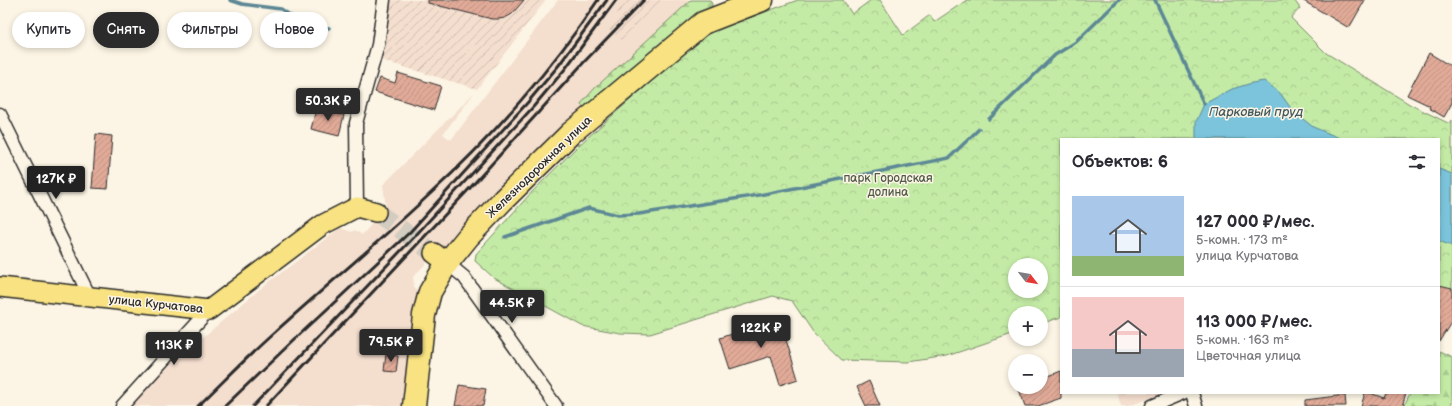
<!DOCTYPE html>
<html lang="ru">
<meta charset="utf-8">
<style>
:root{--surface:#fff;--page:#f2f2f3;--text:#2b2b33;--muted:#7c7c81;--line:#e1e1e2;--accent:#2b2b2b}
body{margin:0;font-family:"Balsamiq Sans",sans-serif;background:var(--page);color:var(--text);height:100vh;display:flex;flex-direction:column;font-size:15px;white-space:nowrap}
*{box-sizing:border-box;margin:0}
p{font-size:13px;color:var(--muted)}
.icon{flex:none;width:22px;height:22px;fill:none;stroke:currentColor;stroke-width:2;stroke-linecap:round;stroke-linejoin:round}
.map{position:relative;flex:1;overflow:hidden}
.details{position:absolute;left:1060px;top:138px;width:380px;height:256px;display:flex;flex-direction:column;background:var(--surface);border-radius:0px;box-shadow:0 2px 6px #0003}
.details>*{flex:none}
.guide{position:absolute;left:12px;top:12px;width:380px;height:36px;display:flex;gap:8px}
.needle{width:26px;rotate:121deg}
.buttons{position:absolute;left:1008px;top:258px;display:grid;gap:8px}
.buttons a{display:grid;place-items:center;width:40px;height:40px;border-radius:50%;background:var(--surface);box-shadow:0 2px 6px #0003;font-size:20px}
.price{position:absolute;translate:-50% -34px;padding:0 9px;border-radius:4px;background:var(--accent);color:#fff;font-size:13px;line-height:26px;filter:drop-shadow(0 1px 2px #0008)}
.price::after{content:'';position:absolute;left:50%;top:24px;width:12px;height:9px;margin-left:-6px;background:inherit;clip-path:polygon(0 0,100% 0,50% 100%)}
.price.selected{background:#222;color:#fff}
ul{padding:0;list-style:none}
li{display:flex;align-items:center;gap:12px;height:100px;padding:0 12px}
li+li{border-top:1px solid var(--line)}
li span{display:grid;place-items:center;flex:none;width:112px;height:80px;border-radius:0px;color:#555}
li>.icon{margin-inline-start:auto}
span .icon{width:48px;height:48px;fill:#fffc;stroke-width:1}
li b{font-size:17px}
h2{display:flex;justify-content:space-between;align-items:center;height:48px;padding:0 12px;font-size:17px}
.tag{padding:0 14px;border-radius:18px;background:var(--surface);box-shadow:0 2px 6px #0003;font-size:14px;line-height:36px}
.tag.selected{background:var(--accent);color:#fff}
.map>svg:first-child{display:block}
.built{fill:#f4dece}
.industrial{fill:url(#industrial-furrows)}
.forest{fill:url(#forest-firs);stroke:#788b68}
.park{fill:url(#park-crowns);stroke:#788b68;fill-rule:evenodd}
.water{fill:#7bc4db;stroke:#5b8795}
.lines{fill:none;stroke-linecap:round;stroke-linejoin:round}
.stream{stroke:#5b8795;stroke-width:3.5}
.building{fill:url(#building-hatch);stroke:#2b2b2b}
.primary-tunnel{stroke:#d2cdc0;stroke-width:19;stroke-dasharray:19 10;stroke-linecap:butt}
.street-casing{stroke:#2b2b2b;stroke-width:15}
.primary-casing{stroke:#2b2b2b;stroke-width:22}
.highway-casing{stroke:#2b2b2b;stroke-width:25}
.street{stroke:#fcf5e5;stroke-width:12}
.primary{stroke:#f8e281;stroke-width:19}
.highway{stroke:#f8e281;stroke-width:22}
.rail{stroke:#2b2b2b;stroke-width:3}
.labels{text-anchor:middle;stroke-width:3;stroke-linejoin:round;paint-order:stroke}
.street-label{font-size:12px;fill:#2b2b2b;stroke:#fcf5e5}
.park-label{font-size:12px;fill:#515b4a;stroke:#fcf5e5}
.water-label{font-size:13px;font-style:italic;fill:#435960;stroke:#fcf5e5}
</style>
<div class="map">
<svg width="1452" height="406" viewBox="0 0 1452 406">
<defs>
<pattern id="industrial-furrows" width="10" height="10" patternUnits="userSpaceOnUse"><rect width="10" height="10" fill="#f4dece"/><path d="M-1 1l2-2M0 10L10 0M9 11l2-2" fill="none" stroke="#d1bfb1"/></pattern>
<pattern id="forest-firs" width="22" height="20" patternUnits="userSpaceOnUse"><rect width="22" height="20" fill="#c4eba6"/><path d="M5 1l3.5 6h-7zM16 11l3.5 6h-7z" fill="#a9ca8f"/></pattern>
<pattern id="park-crowns" width="20" height="18" patternUnits="userSpaceOnUse"><rect width="20" height="18" fill="#c4eba6"/><path d="M2 6a3 3 0 1 1 6 0M12 15a3 3 0 1 1 6 0" fill="none" stroke="#a9ca8f"/></pattern>
<pattern id="building-hatch" width="6" height="6" patternUnits="userSpaceOnUse"><rect width="6" height="6" fill="#e1aa98"/><path d="M-1 1l2-2M0 6l6-6M5 7l2-2" fill="none" stroke="#c19283"/></pattern>
</defs>
<rect width="100%" height="100%" fill="#fcf5e5"/>
<filter id="ink" filterUnits="userSpaceOnUse"><feTurbulence type="fractalNoise" baseFrequency=".025" numOctaves="2"/><feDisplacementMap in="SourceGraphic" scale="8" xChannelSelector="R" yChannelSelector="G"/><feConvolveMatrix kernelMatrix="1 2 1 2 8 2 1 2 1" color-interpolation-filters="sRGB"/></filter>
<g filter="url(#ink)">
<g class="built">
<polygon points="558,0 707,0 575,119 540,147 478,213 447,253 435,254 413,277 414,287 418,291 404,406 130,406 156,377 201,339 260,289 340,228 352,232 355,230 362,235 386,208 383,185 475,92 443,134 451,140"/>
<polygon points="1117,393 1166,393 1128,406 1121,406"/>
</g>
<g class="industrial">
<polygon points="392,0 546,0 477,89 377,59"/>
<polygon points="626,0 669,0 624,42 607,28"/>
</g>
<g class="forest">
<polygon points="691,0 710,0 712,4 712,7 590,108 583,107 581,104 595,88"/>
<polygon points="1439,351 1452,357 1452,404 1449,406 1404,406 1410,393 1439,393"/>
</g>
<path class="park" d="M798,0H843L852,14L871,0H880L903,35L930,15L934,22L967,0H1294L1300,8L1291,18L1326,53L1411,105L1450,124L1452,120V292L1439,288V139H1061V317L1041,324V313H1015V333L947,356L908,362L842,360L813,332L792,301L773,296L650,334L620,333L582,326L494,278L475,261L476,254L531,193L578,146L691,46L716,30ZM1015,265H1041V291H1015Z"/>
<g class="water">
<polygon points="1264,81 1280,93 1293,111 1313,127 1342,139 1196,139 1196,122 1204,104 1232,89 1252,83"/>
<polygon points="1439,169 1452,174 1452,246 1439,241"/>
</g>
<g class="lines">
<g class="stream">
<polyline points="230,0 242,4 281,9 301,23 329,28"/>
<polyline points="1155,0 1204,104"/>
<polyline points="989,119 1055,55 1076,42 1119,0"/>
<polyline points="505,237 589,208 618,215 639,214 759,195 949,158 979,129"/>
</g>
</g>
<g class="building">
<polygon points="428,0 524,0 512,14 505,18 498,19 492,19 428,3"/>
<polygon points="1302,0 1365,0 1349,28"/>
<polygon points="1429,53 1452,67 1452,103 1444,117 1429,108 1430,106 1407,95"/>
<polygon points="398,73 441,86 434,110 375,92 380,78 395,83"/>
<polygon points="316,109 344,115 339,136 311,129"/>
<polygon points="96,134 112,136 108,189 92,188"/>
<polygon points="1439,285 1452,288 1452,320 1439,341"/>
<polygon points="781,318 784,330 783,330 798,379 780,385 771,356 730,369 720,338"/>
<polygon points="386,354 398,356 396,372 384,371"/>
<polygon points="1061,371 1061,398 1038,406 1025,406 1018,387 1041,387 1041,379"/>
<polygon points="869,381 880,406 866,406 857,387"/>
<polygon points="459,385 486,389 483,406 455,406"/>
<polygon points="1365,393 1370,393 1384,398 1386,393 1406,393 1403,403 1405,404 1404,406 1361,406"/>
<polygon points="1345,395 1346,406 1305,406 1305,400"/>
</g>
<g class="lines">
<polyline class="primary-tunnel" points="376,212 434,253"/>
<g class="street-casing">
<g id="street">
<polyline points="0,114 90,297"/>
<polyline points="357,207 356,123 378,45 384,0"/>
<polyline points="447,263 464,277 556,406"/>
<polyline points="1192,393 1196,406"/>
<polyline points="122,406 209,310"/>
<polyline points="1152,406 1183,393"/>
</g>
</g>
<g class="primary-casing">
<g id="primary">
<polyline points="434,253 447,263"/>
<polyline points="0,287 209,310 322,225 357,207 376,212"/>
</g>
</g>
<g class="highway-casing">
<polyline id="highway" points="414,406 424,315 430,292 447,263 468,237 503,200 571,133 703,23 762,0"/>
</g>
<use href="#street" class="street"/>
<use href="#primary" class="primary"/>
<use href="#highway" class="highway"/>
<g class="rail">
<path d="M198,406C223,382 248,356 274,333C326,286 379,242 430,194C491,138 552,69 598,0"/>
<polyline points="225,406 295,339 410,232 528,102 559,65 607,0"/>
<polyline points="253,406 415,236 534,106 565,69 616,0"/>
<polyline points="266,406 470,188 585,61 644,0"/>
</g>
</g>
</g>
<g class="labels">
<g class="street-label">
<text transform="translate(539 167) rotate(-44)" y="4">Железнодорожная улица</text>
<text transform="translate(156 304) rotate(6)" y="4">улица Курчатова</text>
</g>
<g class="park-label">
<text x="888" y="182">парк Городская<tspan x="888" dy="14">долина</tspan></text>
</g>
<g class="water-label">
<text x="1256" y="116">Парковый пруд</text>
</g>
</g>
</svg>
<div class="buttons">
<a><svg class="needle" viewBox="-14 -14 28 28"><path d="M0-13l5 13h-10z" fill="#e53935"/><path d="M0 13l5-13h-10z" fill="#7c7c81"/></svg></a>
<a>+</a>
<a>−</a>
</div>
<b class="price" style="left:328px;top:122px">50.3K ₽</b>
<b class="price selected" style="left:56px;top:200px">127K ₽</b>
<b class="price" style="left:512px;top:324px">44.5K ₽</b>
<b class="price" style="left:761px;top:349px">122K ₽</b>
<b class="price" style="left:391px;top:363px">79.5K ₽</b>
<b class="price" style="left:174px;top:366px">113K ₽</b>
<div class="guide">
<a class="tag">Купить</a>
<a class="tag selected">Снять</a>
<a class="tag">Фильтры</a>
<a class="tag">Новое</a>
</div>
<section class="details">
<h2>Объектов: 6<svg class="icon" aria-label="filters" viewBox="0 0 24 24"><path d="M4 7h16M4 17h16"/><circle cx="9" cy="7" r="2"/><circle cx="15" cy="17" r="2"/></svg></h2>
<ul>
<li><span style="background:linear-gradient(#a9c7e8 75%,#8fb573 0)"><svg class="icon" aria-label="home" viewBox="0 0 24 24"><path d="M3 11l9-7 9 7M6 9v11h12V9"/></svg></span><div><b>127 000 ₽/мес.</b><p>5-комн. · 173 m²</p><p>улица Курчатова</p></div></li>
<li><span style="background:linear-gradient(#f6c9c9 65%,#9aa5b1 0)"><svg class="icon" aria-label="home" viewBox="0 0 24 24"><path d="M3 11l9-7 9 7M6 9v11h12V9"/></svg></span><div><b>113 000 ₽/мес.</b><p>5-комн. · 163 m²</p><p>Цветочная улица</p></div></li>
</ul>
</section>
</div>
